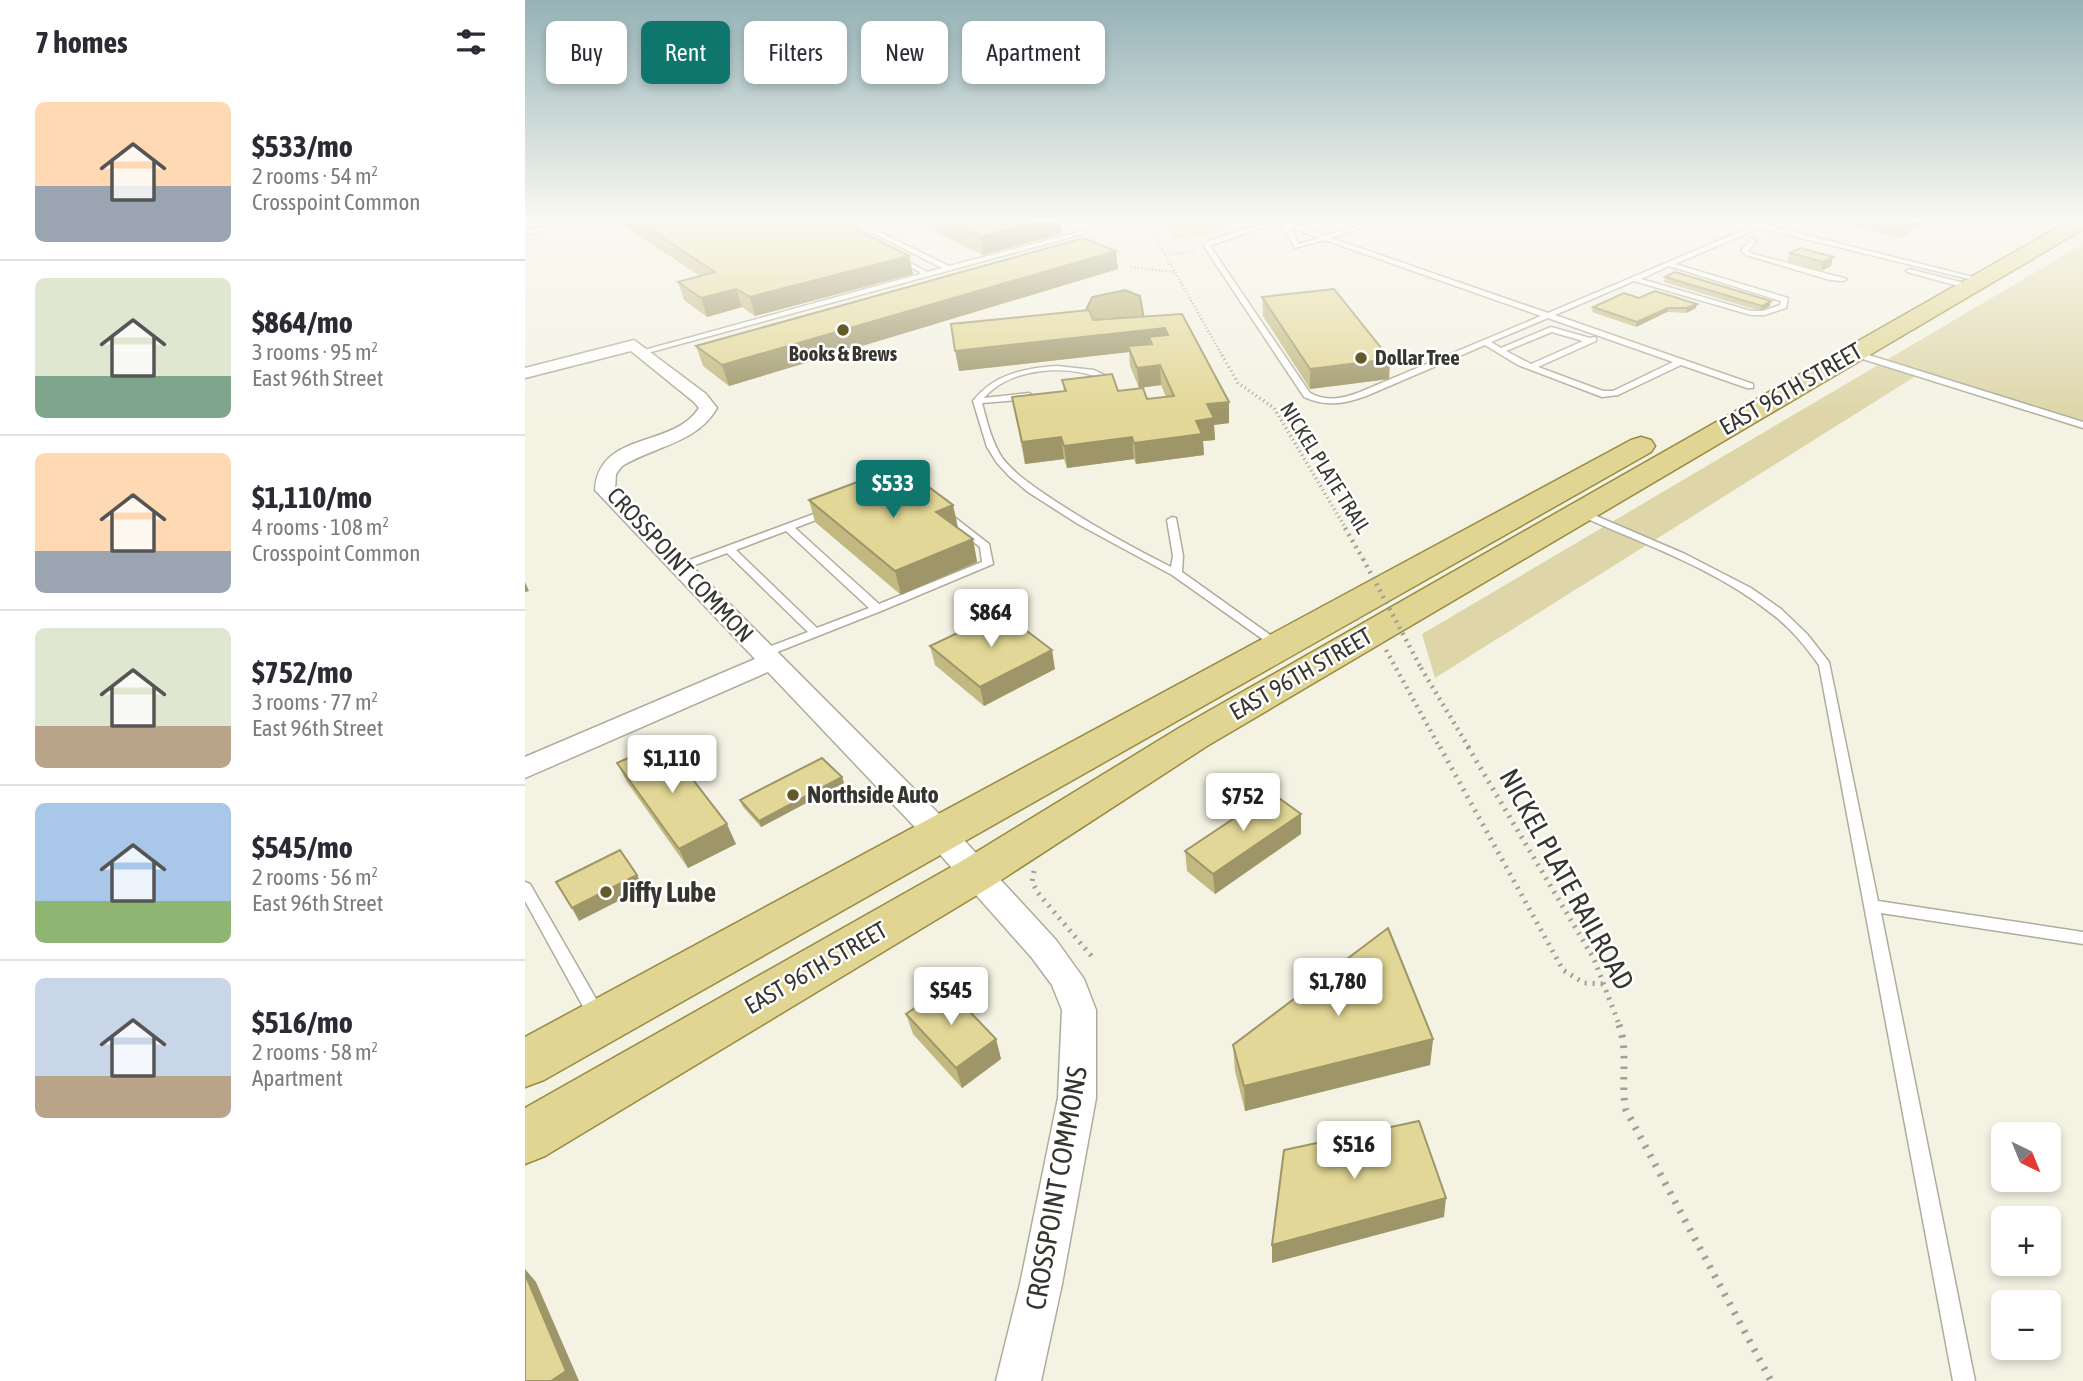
<!DOCTYPE html>
<meta charset="utf-8">
<style>
:root{--surface:#fff;--page:#f7f7f7;--text:#2b2b33;--muted:#7c7c81;--line:#e1e1e2;--accent:#0f766e}
body{margin:0;font-family:"Asap Condensed",sans-serif;background:var(--page);color:var(--text);height:100vh;display:flex;flex-direction:column;font-size:26px;white-space:nowrap}
*{box-sizing:border-box;margin:0}
p{font-size:23px;color:var(--muted)}
.icon{flex:none;width:38px;height:38px;fill:none;stroke:currentColor;stroke-width:2;stroke-linecap:round;stroke-linejoin:round}
.map{position:relative;flex:1;overflow:hidden}
.panel{display:flex;flex-direction:column;background:var(--surface);width:525px}
.panel>*{flex:none}
.hud{position:absolute;left:21px;top:21px;width:665px;height:63px;display:flex;gap:14px}
.needle{width:46px;rotate:137deg}
.buttons{position:absolute;left:1466px;top:1122px;display:grid;gap:14px}
.buttons a{display:grid;place-items:center;width:70px;height:70px;border-radius:10px;background:var(--surface);box-shadow:0 4px 10px #0003;font-size:35px}
.price{position:absolute;translate:-50% -60px;padding:0 16px;border-radius:7px;background:#fff;color:#222;font-size:23px;line-height:46px;filter:drop-shadow(0 2px 4px #0008)}
.price::after{content:'';position:absolute;left:50%;top:42px;width:21px;height:16px;margin-left:-10px;background:inherit;clip-path:polygon(0 0,100% 0,50% 100%)}
.price.current{background:var(--accent);color:#fff}
ul{padding:0;list-style:none}
li{display:flex;align-items:center;gap:21px;height:175px;padding:0 35px}
li+li{border-top:2px solid var(--line)}
li span{display:grid;place-items:center;flex:none;width:196px;height:140px;border-radius:10px;color:#555}
li>.icon{margin-inline-start:auto}
span .icon{width:84px;height:84px;fill:#fffc;stroke-width:1}
li b{font-size:30px}
h2{display:flex;justify-content:space-between;align-items:center;height:84px;padding:0 35px;font-size:30px}
.pill{padding:0 24px;border-radius:10px;background:var(--surface);box-shadow:0 4px 10px #0003;font-size:24px;line-height:63px}
.pill.current{background:var(--accent);color:#fff}
main{display:flex;flex:1;min-height:0}
.map>svg:first-child{display:block}
.green{fill:#ded6a9}
.water{fill:#baae6e;stroke:#928a5b;stroke-width:2}
.lines{fill:none;stroke-linecap:round;stroke-linejoin:round}
.lane-casing{stroke:#afac9e;stroke-width:3}
.street-casing{stroke:#afac9e;stroke-width:3}
.primary-casing{stroke:#988b40;stroke-width:3}
.path-far4{stroke:#a09f94;stroke-width:2.5;stroke-dasharray:1 2.5;stroke-linecap:butt}
.path-far3{stroke:#a09f94;stroke-width:3.5;stroke-dasharray:1 3.5;stroke-linecap:butt}
.path-far2{stroke:#a09f94;stroke-width:4.5;stroke-dasharray:2 5;stroke-linecap:butt}
.path-far1{stroke:#a09f94;stroke-width:5;stroke-dasharray:2 6;stroke-linecap:butt}
.path{stroke:#a09f94;stroke-width:7;stroke-dasharray:2.5 8;stroke-linecap:butt}
.lane{fill:#fff;fill-rule:evenodd}
.street{fill:#fff;fill-rule:evenodd}
.primary{fill:#e0d592;fill-rule:evenodd}
.path-bridge{stroke:#a09f94;stroke-width:4.5;stroke-dasharray:2 5;stroke-linecap:butt}
.wall{fill:#c2b981}
.shaded-wall{fill:#9e9669}
.building{fill:#e2d796;stroke:#9e9669;stroke-width:2}
.poi-dot{fill:#635a27;stroke:#fff;stroke-width:2.5}
.labels{text-anchor:middle;stroke-width:5;stroke-linejoin:round;paint-order:stroke}
.far-poi-label{font-size:21px;font-weight:bold;fill:#363530;stroke:#fff}
.far-street-label{font-size:21px;fill:#363530;stroke:#fff}
.street-label{font-size:24px;fill:#363530;stroke:#fff}
.poi-label{font-size:24px;font-weight:bold;fill:#363530;stroke:#fff;text-anchor:start}
.near-street-label{font-size:28px;fill:#363530;stroke:#fff}
.near-poi-label{font-size:28px;font-weight:bold;fill:#363530;stroke:#fff;text-anchor:start}
</style>
<main>
<section class="panel">
<h2>7 homes<svg class="icon" aria-label="filters" viewBox="0 0 24 24"><path d="M4 7h16M4 17h16"/><circle cx="9" cy="7" r="2"/><circle cx="15" cy="17" r="2"/></svg></h2>
<ul>
<li><span style="background:linear-gradient(#ffd9b3 60%,#9aa5b1 0)"><svg class="icon" aria-label="home" viewBox="0 0 24 24"><path d="M3 11l9-7 9 7M6 9v11h12V9"/></svg></span><div><b>$533/mo</b><p>2 rooms · 54 m²</p><p>Crosspoint Common</p></div></li>
<li><span style="background:linear-gradient(#dfe7d0 70%,#7fa58c 0)"><svg class="icon" aria-label="home" viewBox="0 0 24 24"><path d="M3 11l9-7 9 7M6 9v11h12V9"/></svg></span><div><b>$864/mo</b><p>3 rooms · 95 m²</p><p>East 96th Street</p></div></li>
<li><span style="background:linear-gradient(#ffd9b3 70%,#9aa5b1 0)"><svg class="icon" aria-label="home" viewBox="0 0 24 24"><path d="M3 11l9-7 9 7M6 9v11h12V9"/></svg></span><div><b>$1,110/mo</b><p>4 rooms · 108 m²</p><p>Crosspoint Common</p></div></li>
<li><span style="background:linear-gradient(#dfe7d0 70%,#b9a48a 0)"><svg class="icon" aria-label="home" viewBox="0 0 24 24"><path d="M3 11l9-7 9 7M6 9v11h12V9"/></svg></span><div><b>$752/mo</b><p>3 rooms · 77 m²</p><p>East 96th Street</p></div></li>
<li><span style="background:linear-gradient(#a9c7e8 70%,#8fb573 0)"><svg class="icon" aria-label="home" viewBox="0 0 24 24"><path d="M3 11l9-7 9 7M6 9v11h12V9"/></svg></span><div><b>$545/mo</b><p>2 rooms · 56 m²</p><p>East 96th Street</p></div></li>
<li><span style="background:linear-gradient(#c9d6e8 70%,#b9a48a 0)"><svg class="icon" aria-label="home" viewBox="0 0 24 24"><path d="M3 11l9-7 9 7M6 9v11h12V9"/></svg></span><div><b>$516/mo</b><p>2 rooms · 58 m²</p><p>Apartment</p></div></li>
</ul>
</section>
<div class="map">
<svg width="1558" height="1381" viewBox="0 0 1558 1381">
<rect width="100%" height="100%" fill="#f4f2e3"/>
<g class="green">
<path d="M638,221H717C697,232 670,239 647,238Z"/>
<polygon points="1558,244 1558,425 1394,374 910,678 897,634"/>
</g>
<polygon class="water" points="600,290 615,296 620,325 610,331 557,319 567,297"/>
<g class="lines">
<g class="lane-casing">
<g id="lane">
<polygon points="45,221 56,221 0,235 0,231"/>
<polygon points="324,221 332,221 424,266 558,231 561,233 119,354 112,352 395,274 395,272 371,259 371,257 375,257 402,272 417,268"/>
<path d="M746,221H761L800,236L846,221H855L806,238L1023,313L1228,226L1213,221L1234,223L1248,221L1241,225L1460,280L1456,282L1235,228L1150,264L1263,298L1261,308L1239,315H1226L1109,281L1030,315L1228,384V388H1222L1156,365L1093,395L1077,397L993,365L960,345L841,396C819,404 800,407 779,397L678,245L686,240ZM755,221L770,248L800,240L1016,316L835,392C817,399 802,402 785,393L685,246ZM765,227L794,238L774,244ZM1144,266L1256,301L1255,305L1238,311H1226L1116,279ZM1023,318L1148,362L1088,391H1078L1013,367L1071,341V337L1065,338L1026,327L976,348L966,342ZM1027,332L1058,341L1006,364L981,351Z"/>
<polygon points="1225,238 1232,242 1223,250 1225,253 1322,279 1318,281 1305,280 1221,255 1216,250 1225,242 1222,240"/>
<polygon points="1384,269 1447,285 1448,287 1444,289 1382,272 1381,271"/>
<polygon points="1325,351 1331,351 1558,422 1558,428 1325,355"/>
<path d="M532,366L569,370L586,378L580,387L577,388L573,385L577,379C543,364 485,367 459,398L504,393L508,396L504,399L457,403C462,422 467,443 478,459C490,474 508,486 524,497C563,523 604,546 646,567L648,556L642,520L647,517L651,518L658,556L657,572L758,644L760,646L758,648H750L647,575L553,524L503,492L484,476L472,463L462,447L448,401C469,374 500,368 532,366Z"/>
<path d="M305,508L310,511L309,513L270,528L354,604L457,562L455,547L416,517V513H424L464,544L468,564L356,611L237,658L231,654L233,651L283,632L202,553L159,569H151L150,567L151,565ZM261,531L344,608L292,628L211,550Z"/>
<path d="M1055,509L1160,554L1226,588L1256,609L1282,634L1304,662L1353,901L1558,932V944L1356,913L1450,1381H1428L1294,665C1280,646 1266,628 1247,614C1190,568 1118,544 1051,514V510Z"/>
<polygon points="0,882 5,884 78,1011 80,1016 78,1021 72,1023 66,1021 0,901"/>
</g>
</g>
<g class="street-casing">
<path id="street" d="M109,340L181,394L192,408C172,443 130,446 97,466L91,474L90,489L426,826L531,940L559,979L571,1010V1098L537,1284L516,1381H471L495,1284L533,1098L537,1010L527,985L507,958L404,842L243,672L0,778V757L230,659L70,490C74,430 148,449 174,408L169,402L106,351L0,378V368Z"/>
</g>
<g class="primary-casing">
<g id="primary">
<polygon points="1544,221 1558,221 1558,229 682,746 467,886 20,1156 0,1164 0,1108 435,862 654,728"/>
<polygon points="1116,437 1126,440 1130,446 1126,452 19,1080 0,1087 0,1037 1106,440"/>
</g>
</g>
<g class="path-far4">
<polyline points="621,221 698,357"/>
<polyline points="640,255 670,251"/>
<polyline points="606,267 649,272"/>
</g>
<polyline class="path-far3" points="697,355 713,383 749,408 821,529"/>
<g class="path-far2">
<polyline points="820,528 838,559"/>
<polyline points="861,650 915,748"/>
<polyline points="896,668 944,748"/>
</g>
<g class="path-far1">
<polyline points="915,747 1038,970 1059,983 1080,984"/>
<polyline points="943,747 1069,959 1095,1027"/>
<polyline points="509,871 507,882 513,893 569,959"/>
</g>
<path class="path" d="M1094,1025C1104,1051 1095,1083 1101,1110L1246,1381"/>
<use href="#lane" class="lane"/>
<use href="#street" class="street"/>
<use href="#primary" class="primary"/>
<polyline class="path-bridge" points="838,559 896,668"/>
</g>
<g class="wall">
<polygon points="98,221 316,221 384,256 388,274 230,316 217,307 182,317 159,300 153,282 175,276 99,226"/>
<polygon points="388,221 535,221 536,234 458,255"/>
<polygon points="1309,221 1398,221 1397,225 1385,230 1383,237 1372,237"/>
<polygon points="1265,253 1308,257 1306,266 1296,271 1262,262"/>
<polygon points="593,269 204,386 178,366 171,346"/>
<polygon points="1140,277 1245,306 1235,311 1139,282"/>
<polygon points="737,297 865,359 864,379 785,389 738,316"/>
<polygon points="1114,298 1171,308 1161,313 1142,312 1111,327 1067,312 1068,307"/>
<polygon points="657,314 704,402 704,423 689,425 690,440 678,441 679,455 611,464 609,459 542,468 539,459 500,464 487,397 539,391 537,380 593,391 622,399 641,397 636,385 614,388 605,366 604,352 434,371 568,320"/>
<polygon points="373,492 428,505 433,528 448,539 452,562 376,595 290,522 284,500"/>
<polygon points="405,646 530,669 459,706 410,665"/>
<polygon points="92,763 211,844 163,868 102,782"/>
<polygon points="317,777 319,783 236,827 218,807 215,800"/>
<polygon points="776,814 776,834 690,894 662,871 660,851"/>
<polygon points="381,1014 471,1039 476,1059 437,1088 388,1034"/>
<polygon points="908,1039 905,1065 720,1111 710,1071 708,1045"/>
</g>
<g class="shaded-wall">
<polygon points="517,221 535,221 536,234 458,255 455,237"/>
<polygon points="1382,221 1398,221 1397,225 1385,230 1387,224 1380,224"/>
<polygon points="591,251 593,269 204,386 197,365"/>
<polygon points="384,256 388,274 230,316 225,297"/>
<polygon points="1308,257 1306,266 1296,271 1298,262"/>
<polygon points="211,289 217,307 182,317 176,298"/>
<polygon points="1246,301 1245,306 1235,311 1237,306"/>
<polygon points="1172,304 1171,308 1161,313 1162,308"/>
<polygon points="1143,308 1142,312 1111,327 1112,322"/>
<polygon points="640,328 642,348 627,344 624,337 625,349 603,346 604,352 434,371 430,351"/>
<polygon points="865,359 864,379 785,389 785,369"/>
<polygon points="635,365 636,385 614,388 612,368"/>
<polygon points="704,402 704,423 689,425 690,440 678,441 679,455 611,464 609,443 671,421 682,404"/>
<polygon points="536,437 539,459 500,464 497,442"/>
<polygon points="607,437 609,459 542,468 539,446"/>
<polygon points="428,505 433,528 416,535 411,512"/>
<polygon points="448,539 452,562 376,595 370,571"/>
<polygon points="0,582 4,591 0,592"/>
<polygon points="527,650 530,669 459,706 455,687"/>
<polygon points="317,777 319,783 236,827 234,821"/>
<polygon points="776,814 776,834 690,894 688,874"/>
<polygon points="202,824 211,844 163,868 154,849"/>
<polygon points="112,875 119,888 54,921 47,908"/>
<polygon points="471,1039 476,1059 437,1088 431,1068"/>
<polygon points="908,1039 905,1065 720,1111 719,1086"/>
<polygon points="921,1198 919,1217 747,1263 747,1245"/>
<polygon points="0,1269 11,1282 54,1381 26,1381 0,1274"/>
</g>
<g class="building">
<polygon points="98,221 112,221 116,233"/>
<polygon points="112,221 316,221 384,256 225,297 211,289 176,298 153,282 190,272"/>
<polygon points="421,221 517,221 455,237"/>
<polygon points="1364,221 1382,221 1387,224 1376,224"/>
<polygon points="559,238 591,251 197,365 171,346"/>
<polygon points="1275,248 1308,257 1298,262 1265,253"/>
<polygon points="1150,272 1246,301 1237,306 1140,277"/>
<polygon points="809,289 865,359 785,369 737,297"/>
<polygon points="1130,291 1172,304 1162,308 1143,308 1112,322 1068,307 1099,293 1114,298"/>
<polygon points="564,310 568,320 657,314 704,402 682,404 689,418 671,421 677,434 609,443 607,437 539,446 536,437 497,442 487,397 541,391 537,380 587,374 593,391 618,388 622,399 649,396 635,365 612,368 603,346 627,344 624,337 643,335 640,328 430,351 426,324"/>
<polygon points="351,475 373,492 397,482 428,505 411,512 448,539 370,571 284,500"/>
<polygon points="477,612 527,650 455,687 405,646"/>
<polygon points="139,742 202,824 154,849 92,763"/>
<polygon points="297,758 317,777 234,821 215,800"/>
<polygon points="747,793 776,814 688,874 660,851"/>
<polygon points="95,850 112,875 47,908 31,882"/>
<polygon points="863,928 908,1039 719,1086 708,1045"/>
<polygon points="421,987 471,1039 431,1068 381,1014"/>
<polygon points="894,1121 921,1198 747,1245 759,1150"/>
<polygon points="0,1274 41,1371 26,1381 0,1381"/>
</g>
<linearGradient id="sky" x2="0" y2="1"><stop stop-color="#95b2b7"/><stop offset="0.53" stop-color="#faf9f2"/><stop offset="1" stop-color="#faf9f2" stop-opacity="0"/></linearGradient>
<rect width="1558" height="414" fill="url(#sky)"/>
<g class="poi-dot">
<circle cx="318" cy="330" r="7"/>
<circle cx="836" cy="358" r="7"/>
<circle cx="268" cy="795" r="7"/>
<circle cx="81" cy="892" r="7"/>
</g>
<g class="labels">
<g class="far-poi-label">
<text x="318" y="361">Books &amp; Brews</text>
<text x="850" y="365" text-anchor="start">Dollar Tree</text>
</g>
<g class="far-street-label">
<text transform="translate(800 468) rotate(58)" y="7">NICKEL PLATE TRAIL</text>
</g>
<g class="street-label">
<text transform="translate(1266 389) rotate(-30)" y="8">EAST 96TH STREET</text>
<text transform="translate(155 565) rotate(47)" y="8">CROSSPOINT COMMON</text>
<text transform="translate(776 674) rotate(-30)" y="8">EAST 96TH STREET</text>
<text transform="translate(291 968) rotate(-30)" y="8">EAST 96TH STREET</text>
</g>
<g class="poi-label">
<text x="282" y="803">Northside Auto</text>
</g>
<g class="near-street-label">
<text transform="translate(1042 879) rotate(61)" y="10">NICKEL PLATE RAILROAD</text>
<text transform="translate(531 1188) rotate(-80)" y="10">CROSSPOINT COMMONS</text>
</g>
<g class="near-poi-label">
<text x="95" y="902">Jiffy Lube</text>
</g>
</g>
</svg>
<div class="buttons">
<a><svg class="needle" viewBox="-14 -14 28 28"><path d="M0-13l5 13h-10z" fill="#e53935"/><path d="M0 13l5-13h-10z" fill="#7c7c81"/></svg></a>
<a>+</a>
<a>−</a>
</div>
<b class="price current" style="left:368px;top:520px">$533</b>
<b class="price" style="left:466px;top:649px">$864</b>
<b class="price" style="left:147px;top:795px">$1,110</b>
<b class="price" style="left:718px;top:833px">$752</b>
<b class="price" style="left:813px;top:1018px">$1,780</b>
<b class="price" style="left:426px;top:1027px">$545</b>
<b class="price" style="left:829px;top:1181px">$516</b>
<div class="hud">
<a class="pill">Buy</a>
<a class="pill current">Rent</a>
<a class="pill">Filters</a>
<a class="pill">New</a>
<a class="pill">Apartment</a>
</div>
</div>
</main>
